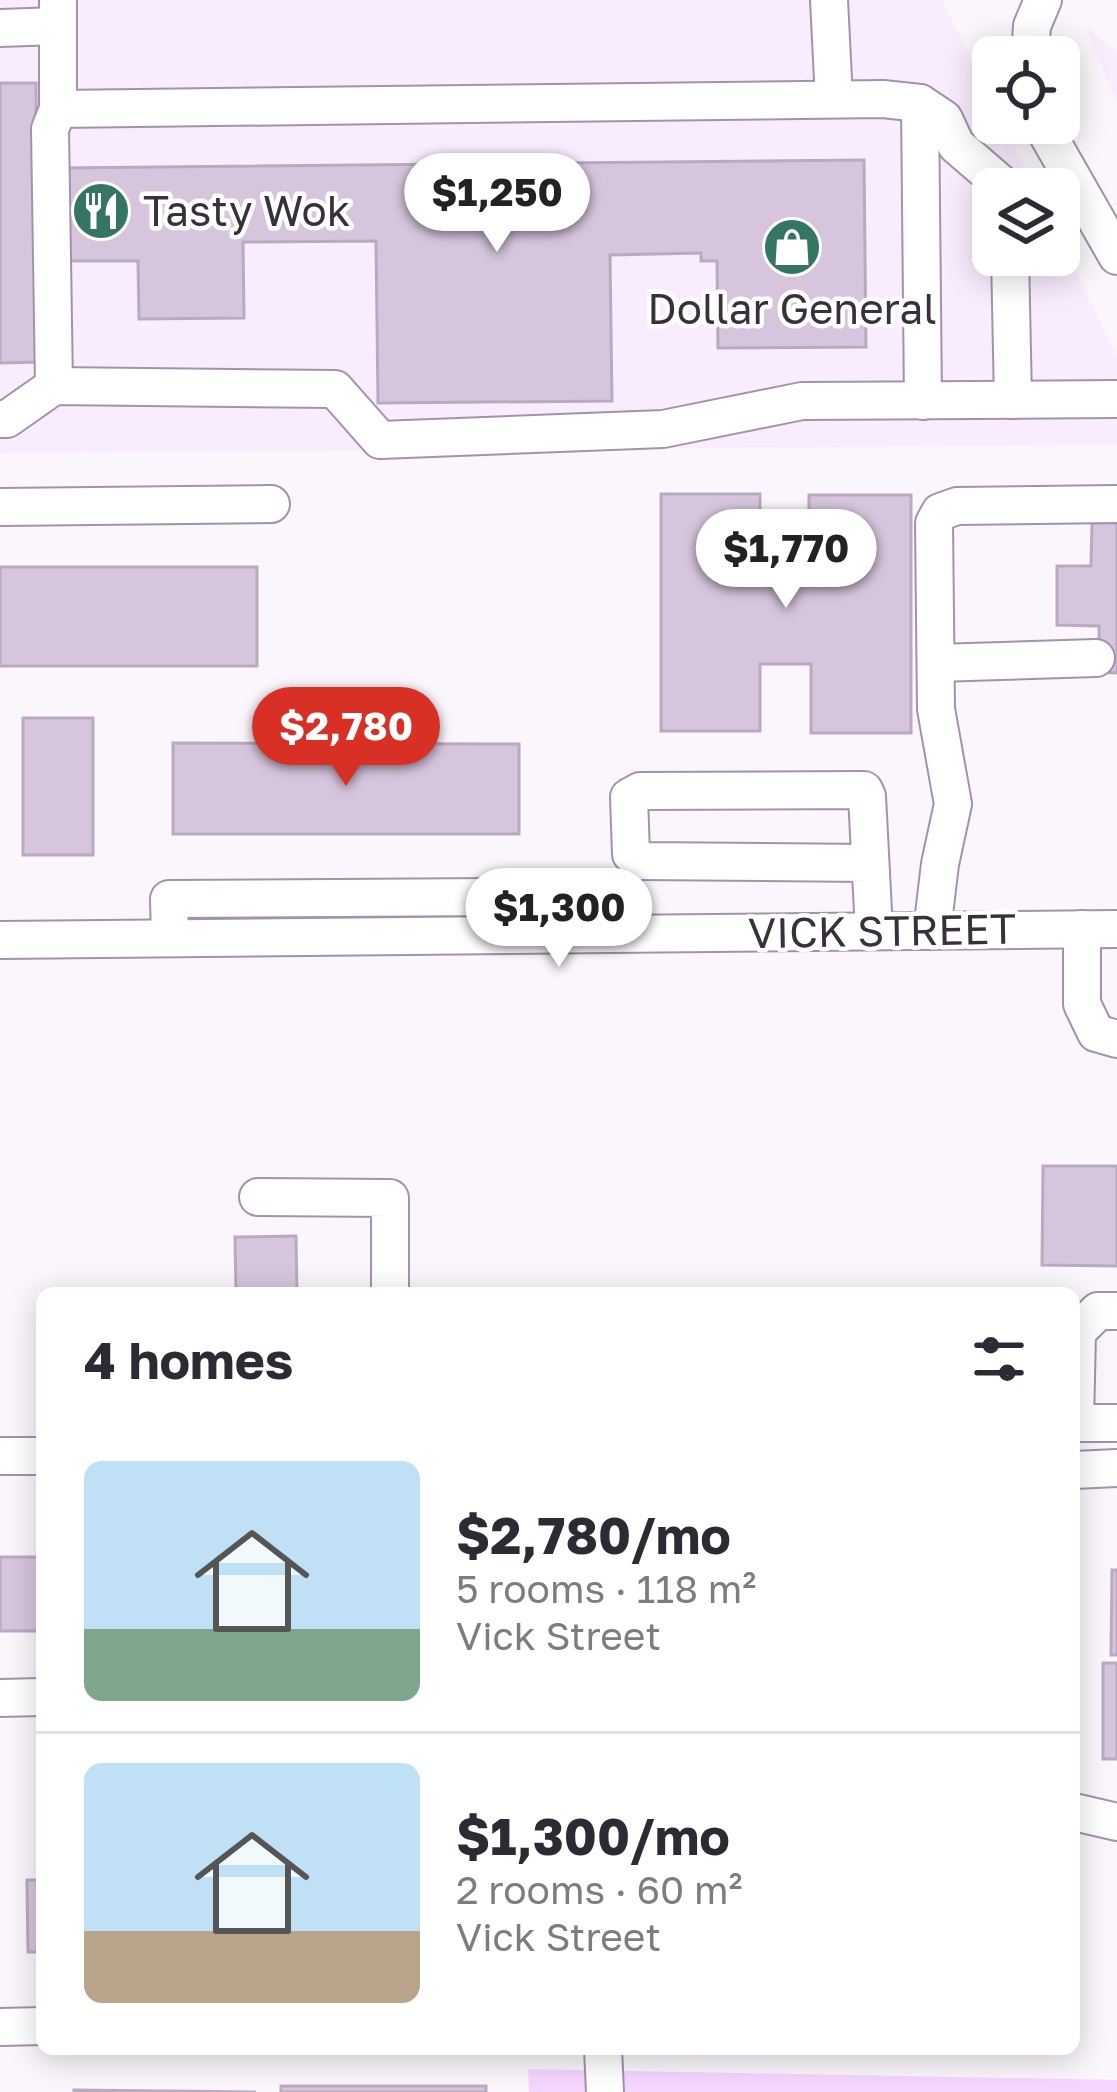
<!DOCTYPE html>
<meta charset="utf-8">
<style>
:root{--surface:#fff;--page:#f2f2f3;--text:#2b2b33;--muted:#7c7c81;--line:#e1e1e2;--accent:#d93025}
body{margin:0;font-family:"Golos Text",sans-serif;background:var(--page);color:var(--text);height:100vh;display:flex;flex-direction:column;font-size:45px;white-space:nowrap}
*{box-sizing:border-box;margin:0}
p{font-size:39px;color:var(--muted)}
.icon{flex:none;width:66px;height:66px;fill:none;stroke:currentColor;stroke-width:2;stroke-linecap:round;stroke-linejoin:round}
.map{position:relative;flex:1;overflow:hidden}
.drawer{position:absolute;left:36px;top:1287px;width:1044px;height:768px;display:flex;flex-direction:column;background:var(--surface);border-radius:18px;box-shadow:0 6px 30px #0003}
.drawer>*{flex:none}
.fabs{position:absolute;left:972px;top:36px;display:grid;gap:24px}
.fabs a{display:grid;place-items:center;width:108px;height:108px;border-radius:18px;background:var(--surface);box-shadow:0 6px 30px #0003;font-size:60px}
.price{position:absolute;translate:-50% -102px;padding:0 27px;border-radius:42px;background:#fff;color:#222;font-size:39px;line-height:78px;filter:drop-shadow(0 3px 6px #0008)}
.price::after{content:'';position:absolute;left:50%;top:72px;width:36px;height:27px;margin-left:-18px;background:inherit;clip-path:polygon(0 0,100% 0,50% 100%)}
.price.on{background:var(--accent);color:#fff}
ul{padding:0;list-style:none}
li{display:flex;align-items:center;gap:36px;height:300px;padding:0 48px}
li+li{border-top:3px solid var(--line)}
li span{display:grid;place-items:center;flex:none;width:336px;height:240px;border-radius:18px;color:#555}
li>.icon{margin-inline-start:auto}
span .icon{width:144px;height:144px;fill:#fffc;stroke-width:1}
li b{font-size:51px}
h2{display:flex;justify-content:space-between;align-items:center;height:144px;padding:0 48px;font-size:51px}
.map>svg:first-child{display:block}
.built{fill:#faecff}
.green{fill:#f4d6ff}
.building{fill:#d7c5de;stroke:#baa9c1;stroke-width:3}
.lines{fill:none;stroke-linecap:round;stroke-linejoin:round}
.minor-casing{stroke:#a392aa;stroke-width:40}
.minor{stroke:#fff;stroke-width:36}
.labels{text-anchor:middle;stroke-width:9;stroke-linejoin:round;paint-order:stroke}
.poi-label{font-size:42px;fill:#38303a;stroke:#fff;text-anchor:start}
.street-label{font-size:42px;fill:#38303a;stroke:#fff}
</style>
<div class="map">
<svg width="1117" height="2092" viewBox="0 0 1117 2092">
<rect width="100%" height="100%" fill="#faf6fc"/>
<g class="built">
<polygon points="0,0 942,0 993,104 993,123 1002,123 1035,189 993,189 993,255 1059,255 1059,238 1117,356 1117,445 0,453"/>
<polygon points="1085,26 1117,52 1117,104"/>
</g>
<polygon class="green" points="528,2069 1117,2080 1117,2092 529,2092"/>
<g class="building">
<polygon points="0,83 36,83 38,362 0,363"/>
<polygon points="864,160 866,347 718,348 717,261 701,261 701,253 610,255 612,401 378,403 376,241 243,242 244,318 139,319 138,261 61,261 60,168"/>
<polygon points="661,494 760,494 760,531 809,531 809,495 911,495 911,733 811,733 811,664 760,664 760,731 661,731"/>
<polygon points="1092,523 1117,523 1117,673 1099,672 1099,626 1057,625 1057,566 1091,566"/>
<rect x="0" y="567" width="257" height="99"/>
<rect x="23" y="718" width="70" height="137"/>
<polygon points="173,743 519,744 519,834 173,834"/>
<polygon points="1043,1166 1117,1166 1117,1266 1042,1265"/>
<polygon points="296,1236 297,1293 236,1293 235,1237"/>
<rect x="0" y="1557" width="42" height="74"/>
<polygon points="1112,1570 1117,1570 1117,1655 1111,1655"/>
<rect x="1103" y="1663" width="14" height="96"/>
<polygon points="27,1880 42,1880 42,1952 28,1952"/>
<rect x="281" y="2086" width="205" height="6"/>
<polygon points="74,2090 256,2092 74,2092"/>
</g>
<g class="lines">
<g class="minor-casing">
<g id="minor">
<polyline points="58,0 58,109 883,99 920,103 944,119 956,145 1007,189"/>
<polyline points="829,0 834,99"/>
<polyline points="0,28 58,26"/>
<polyline points="1030,57 1032,26 1043,0"/>
<polyline points="920,103 923,401"/>
<polyline points="1041,123 1117,256"/>
<polyline points="1010,255 1013,400"/>
<polyline points="54,386 50,129 58,109"/>
<polyline points="0,419 7,419 54,386 335,389 380,440 663,429 802,401 1117,399"/>
<polyline points="0,507 271,504"/>
<polyline points="936,663 1096,658"/>
<polyline points="870,863 639,861 631,854 629,797 640,791 864,790 867,796 874,931"/>
<polyline points="1082,929 1082,1004 1096,1033 1117,1039"/>
<polyline points="932,931 940,864 953,804 936,709 934,523 940,512 957,506 1117,504"/>
<polyline points="170,938 169,899 497,897 497,935"/>
<polyline points="0,940 1117,929"/>
<polyline points="258,1197 390,1198 390,1293"/>
<polyline points="1074,1423 1117,1423"/>
<polyline points="1075,1423 1077,1332 1098,1311 1117,1311"/>
<polyline points="0,1456 42,1456"/>
<polyline points="1074,1470 1117,1468"/>
<polyline points="0,1698 42,1697"/>
<polyline points="1074,1812 1117,1822"/>
<polyline points="0,2027 42,2026"/>
<polyline points="603,2049 605,2092"/>
</g>
</g>
<use href="#minor" class="minor"/>
</g>
<defs>
<g id="restaurant-disc" transform="scale(3)"><circle r="9.5" fill="#357563" stroke="#fff"/><path d="M-5-6h1v4h1v-4h1v4h1v-4h1v5L-1.5 .5V6h-2V.5L-5-1ZM5-6V6H3V1.5H1.5Q1.5-4 5-6Z" fill="#fff"/></g>
<g id="shop-disc" transform="scale(3)"><circle r="9.5" fill="#357563" stroke="#fff"/><path d="M-5-2.5h2.3a2.7 3.5 0 0 1 5.4 0H5L5.5 6h-11ZM-1.5-2.5h3a1.5 2.3 0 0 0-3 0Z" fill="#fff"/></g>
</defs>
<g fill-rule="evenodd">
<use href="#restaurant-disc" x="101" y="211"/>
<use href="#shop-disc" x="792" y="247"/>
</g>
<g class="labels">
<g class="poi-label">
<text x="143" y="226">Tasty Wok</text>
<text x="792" y="324" text-anchor="middle">Dollar General</text>
</g>
<g class="street-label">
<text transform="translate(882 931) rotate(-1)" y="15">VICK STREET</text>
</g>
</g>
</svg>
<div class="fabs">
<a><svg class="icon" aria-label="locate" viewBox="0 0 24 24"><circle cx="12" cy="12" r="6"/><path d="M12 2v4M12 18v4M2 12h4M18 12h4"/></svg></a>
<a><svg class="icon" aria-label="layers" viewBox="0 0 24 24"><path d="M12 4l9 5-9 5-9-5zM3 14l9 5 9-5"/></svg></a>
</div>
<b class="price" style="left:497px;top:255px">$1,250</b>
<b class="price" style="left:786px;top:611px">$1,770</b>
<b class="price on" style="left:346px;top:789px">$2,780</b>
<b class="price" style="left:559px;top:970px">$1,300</b>
<section class="drawer">
<h2>4 homes<svg class="icon" aria-label="filters" viewBox="0 0 24 24"><path d="M4 7h16M4 17h16"/><circle cx="9" cy="7" r="2"/><circle cx="15" cy="17" r="2"/></svg></h2>
<ul>
<li><span style="background:linear-gradient(#bfe0f5 70%,#7fa58c 0)"><svg class="icon" aria-label="home" viewBox="0 0 24 24"><path d="M3 11l9-7 9 7M6 9v11h12V9"/></svg></span><div><b>$2,780/mo</b><p>5 rooms · 118 m²</p><p>Vick Street</p></div></li>
<li><span style="background:linear-gradient(#bfe0f5 70%,#b9a48a 0)"><svg class="icon" aria-label="home" viewBox="0 0 24 24"><path d="M3 11l9-7 9 7M6 9v11h12V9"/></svg></span><div><b>$1,300/mo</b><p>2 rooms · 60 m²</p><p>Vick Street</p></div></li>
</ul>
</section>
</div>
